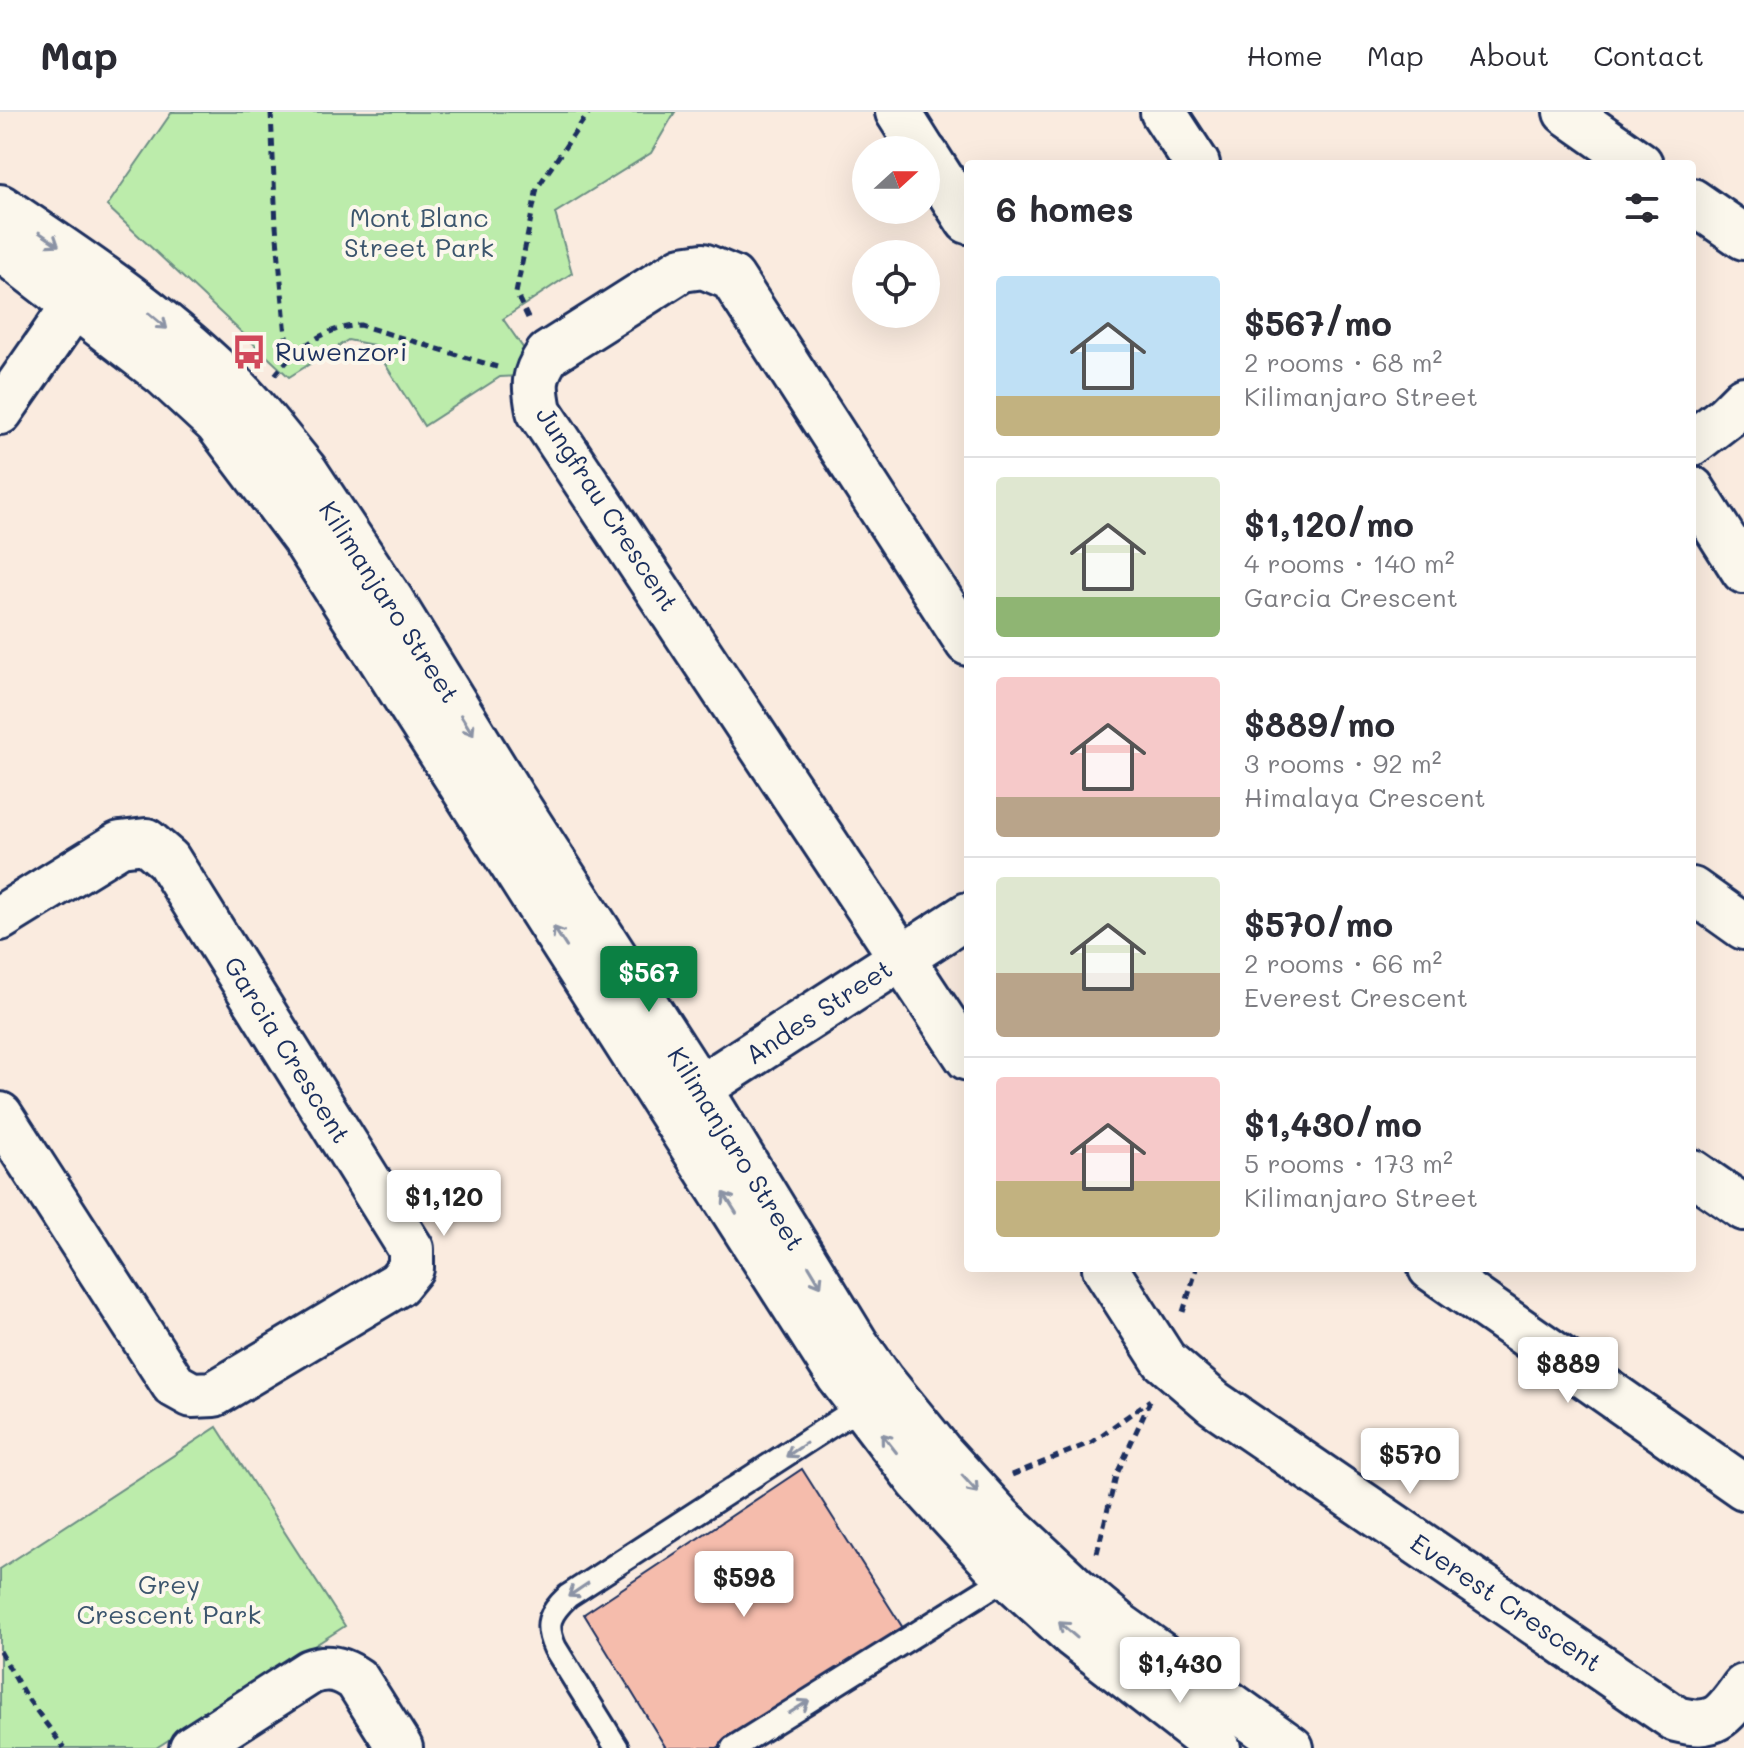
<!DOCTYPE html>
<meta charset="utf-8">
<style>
:root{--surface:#fff;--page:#f2f2f3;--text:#2b2b33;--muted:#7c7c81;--line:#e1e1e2;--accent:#0b8043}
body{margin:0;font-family:Mali,sans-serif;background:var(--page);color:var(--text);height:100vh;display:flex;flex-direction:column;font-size:30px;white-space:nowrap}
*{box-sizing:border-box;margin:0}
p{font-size:26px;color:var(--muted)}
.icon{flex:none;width:44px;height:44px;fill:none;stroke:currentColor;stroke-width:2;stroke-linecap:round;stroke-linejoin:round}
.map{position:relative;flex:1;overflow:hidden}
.sheet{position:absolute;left:964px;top:48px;width:732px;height:1112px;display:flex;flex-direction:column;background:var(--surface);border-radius:8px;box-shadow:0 8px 32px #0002}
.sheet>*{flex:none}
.needle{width:52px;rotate:69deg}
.controls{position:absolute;left:852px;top:24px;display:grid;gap:16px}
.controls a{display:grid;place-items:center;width:88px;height:88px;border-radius:50%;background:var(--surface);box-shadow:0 8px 32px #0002;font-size:40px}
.price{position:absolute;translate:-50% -68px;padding:0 18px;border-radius:8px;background:#fff;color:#222;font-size:26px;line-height:52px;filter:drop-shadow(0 2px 4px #0008)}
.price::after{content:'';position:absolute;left:50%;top:48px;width:24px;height:18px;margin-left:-12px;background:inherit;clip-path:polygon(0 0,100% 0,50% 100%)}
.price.current{background:var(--accent);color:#fff}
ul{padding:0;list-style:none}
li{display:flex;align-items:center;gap:24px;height:200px;padding:0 32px}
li+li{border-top:2px solid var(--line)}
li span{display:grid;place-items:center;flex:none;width:224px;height:160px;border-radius:8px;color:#555}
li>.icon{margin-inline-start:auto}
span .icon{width:96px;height:96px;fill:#fffc;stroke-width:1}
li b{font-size:34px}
h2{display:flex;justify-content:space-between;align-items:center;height:96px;padding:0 32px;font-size:34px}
header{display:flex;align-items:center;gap:48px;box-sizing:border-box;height:112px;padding:0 40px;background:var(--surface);border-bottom:2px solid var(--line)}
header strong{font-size:38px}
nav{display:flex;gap:44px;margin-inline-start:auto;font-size:28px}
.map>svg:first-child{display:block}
.green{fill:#bcecab;stroke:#6c8e84;stroke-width:2}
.building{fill:#f5bcac;stroke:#1b2f5e;stroke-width:2}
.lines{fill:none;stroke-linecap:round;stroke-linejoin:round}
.service-casing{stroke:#1b2f5e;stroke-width:28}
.minor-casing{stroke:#1b2f5e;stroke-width:50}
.tertiary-casing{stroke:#1b2f5e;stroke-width:50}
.path{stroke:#1b2f5e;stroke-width:5;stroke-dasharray:8 6;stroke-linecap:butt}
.service{stroke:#fbf7ec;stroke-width:22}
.minor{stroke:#fbf7ec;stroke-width:44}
.tertiary{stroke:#fbf7ec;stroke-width:44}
.oneway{stroke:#8b93a5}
.labels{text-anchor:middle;stroke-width:8;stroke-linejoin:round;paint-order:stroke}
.park-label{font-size:26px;fill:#3b556d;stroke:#fbf7ec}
.poi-label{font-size:26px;fill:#1b2f5e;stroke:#fbf7ec;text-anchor:start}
.street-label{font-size:26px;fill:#1b2f5e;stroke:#fbf7ec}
</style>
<header>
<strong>Map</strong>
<nav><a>Home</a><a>Map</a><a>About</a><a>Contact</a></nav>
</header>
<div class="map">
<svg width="1744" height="1636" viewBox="0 0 1744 1636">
<rect width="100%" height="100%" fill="#faebdf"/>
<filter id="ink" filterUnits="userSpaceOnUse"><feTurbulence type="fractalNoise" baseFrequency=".0125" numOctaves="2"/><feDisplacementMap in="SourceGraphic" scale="16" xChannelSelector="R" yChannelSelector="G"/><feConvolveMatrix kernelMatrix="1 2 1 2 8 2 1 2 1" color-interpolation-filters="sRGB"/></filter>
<g filter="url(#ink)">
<g class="green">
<polygon points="172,0 675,0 651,41 555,101 572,161 503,207 526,240 520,264 500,265 424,314 373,233 348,228 289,265 107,94"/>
<polygon points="217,1315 345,1514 156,1636 0,1636 0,1457"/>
</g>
<polygon class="building" points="802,1357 903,1516 717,1636 666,1636 584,1502"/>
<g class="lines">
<g class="service-casing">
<g id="service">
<path d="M617,1636L555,1536C544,1512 549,1502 568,1484L861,1294"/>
<polyline points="733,1636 1009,1464"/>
</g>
</g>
<g class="minor-casing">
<g id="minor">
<polyline points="898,0 922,38"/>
<polyline points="1163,0 1197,52"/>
<polyline points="1566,0 1640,52"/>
<polyline points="926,43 968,109"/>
<polyline points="1692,89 1744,125"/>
<polyline points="0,300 96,162"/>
<polyline points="1692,331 1726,305 1744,287"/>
<polyline points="1692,377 1744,459"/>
<path d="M968,531L732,166L703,154L682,157L548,242C533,264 534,273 539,299L968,946"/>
<polyline points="1692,778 1744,815"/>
<polyline points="0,806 120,732 146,729 168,748 411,1137 411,1156 398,1172 214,1282 192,1283 174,1273 0,1003"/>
<polyline points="669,996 968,803"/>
<polyline points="1692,1060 1744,1096"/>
<path d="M1105,1156L1164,1248L1214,1291L1676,1607C1714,1617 1723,1605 1744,1575"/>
<polyline points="1431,1156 1744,1375"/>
<path d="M192,1636L310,1560C328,1553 342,1557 357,1568L400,1636"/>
</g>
</g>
<g class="tertiary-casing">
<g id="tertiary">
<path d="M0,95C78,147 157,200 225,266C254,294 279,327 305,359L392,490L512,685L700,977L856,1232L882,1269L939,1339L1000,1406L1077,1478L1119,1513L1291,1636"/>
<polyline points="0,136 164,262 217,311 303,425 839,1264 919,1369 993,1450 1074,1524 1218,1636"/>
</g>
</g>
<g class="path">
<polyline points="271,0 276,114 288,246"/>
<polyline points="528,206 516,181 537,76 589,0"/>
<path d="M275,263C298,235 324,216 360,213L497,255"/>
<polyline points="1183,1200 1197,1156"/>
<polyline points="1012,1363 1092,1330 1150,1288"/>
<polyline points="1097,1441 1116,1364 1150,1289"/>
<polyline points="0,1539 25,1583 64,1636"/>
</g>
<use href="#service" class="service"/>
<use href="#minor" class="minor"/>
<use href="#tertiary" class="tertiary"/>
</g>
<defs><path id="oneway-shaft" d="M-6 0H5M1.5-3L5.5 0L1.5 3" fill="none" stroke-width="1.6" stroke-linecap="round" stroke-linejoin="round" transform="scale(2)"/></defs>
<g class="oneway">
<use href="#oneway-shaft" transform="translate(49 127) rotate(34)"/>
<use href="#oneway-shaft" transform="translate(158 209) rotate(40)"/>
<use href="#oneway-shaft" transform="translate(467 613) rotate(58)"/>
<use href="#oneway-shaft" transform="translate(560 825) rotate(-123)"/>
<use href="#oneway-shaft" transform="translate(730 1091) rotate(-122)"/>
<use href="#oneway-shaft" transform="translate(815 1164) rotate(59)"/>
<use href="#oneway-shaft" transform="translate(889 1331) rotate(-128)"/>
<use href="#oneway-shaft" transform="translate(796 1338) rotate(146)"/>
<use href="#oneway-shaft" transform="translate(970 1372) rotate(48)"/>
<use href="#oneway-shaft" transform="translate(578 1478) rotate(146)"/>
<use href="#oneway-shaft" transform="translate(1068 1518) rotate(-139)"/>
<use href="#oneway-shaft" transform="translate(799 1595) rotate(-32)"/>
</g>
</g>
<defs>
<g id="bus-bare" transform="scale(2.76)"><path d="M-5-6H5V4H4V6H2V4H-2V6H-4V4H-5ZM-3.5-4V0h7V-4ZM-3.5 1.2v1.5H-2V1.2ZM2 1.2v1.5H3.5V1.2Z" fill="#d1495b" stroke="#fbf7ec" stroke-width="2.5" paint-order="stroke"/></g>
</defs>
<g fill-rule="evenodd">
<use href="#bus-bare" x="249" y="240"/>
</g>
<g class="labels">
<g class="park-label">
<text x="419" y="115">Mont Blanc<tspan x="419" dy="30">Street Park</tspan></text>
<text x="169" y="1482">Grey<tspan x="169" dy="30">Crescent Park</tspan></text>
</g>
<g class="poi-label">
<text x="275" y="249">Ruwenzori</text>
</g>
<g class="street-label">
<text transform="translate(607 397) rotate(57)" y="9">Jungfrau Crescent</text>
<text transform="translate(389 490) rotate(57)" y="9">Kilimanjaro Street</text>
<text transform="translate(819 900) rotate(-33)" y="9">Andes Street</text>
<text transform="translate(287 938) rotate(58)" y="9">Garcia Crescent</text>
<text transform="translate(736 1037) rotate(58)" y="9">Kilimanjaro Street</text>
<text transform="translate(1506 1491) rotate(34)" y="9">Everest Crescent</text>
</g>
</g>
</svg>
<div class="controls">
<a><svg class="needle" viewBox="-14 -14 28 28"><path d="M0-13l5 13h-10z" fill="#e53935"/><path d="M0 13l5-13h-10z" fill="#7c7c81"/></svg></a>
<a><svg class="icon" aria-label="locate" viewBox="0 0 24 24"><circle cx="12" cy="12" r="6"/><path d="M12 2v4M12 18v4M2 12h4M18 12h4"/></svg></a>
</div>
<b class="price current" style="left:649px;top:902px">$567</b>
<b class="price" style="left:444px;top:1126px">$1,120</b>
<b class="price" style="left:1568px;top:1293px">$889</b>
<b class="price" style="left:1410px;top:1384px">$570</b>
<b class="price" style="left:744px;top:1507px">$598</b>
<b class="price" style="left:1180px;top:1593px">$1,430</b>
<section class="sheet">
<h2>6 homes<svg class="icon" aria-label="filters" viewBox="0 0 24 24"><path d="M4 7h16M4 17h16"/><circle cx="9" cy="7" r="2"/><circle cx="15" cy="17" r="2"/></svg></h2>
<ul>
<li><span style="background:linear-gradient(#bfe0f5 75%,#c2b280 0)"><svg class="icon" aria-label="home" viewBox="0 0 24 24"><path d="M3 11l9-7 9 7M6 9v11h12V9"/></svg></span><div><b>$567/mo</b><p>2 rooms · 68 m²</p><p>Kilimanjaro Street</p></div></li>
<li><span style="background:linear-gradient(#dfe7d0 75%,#8fb573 0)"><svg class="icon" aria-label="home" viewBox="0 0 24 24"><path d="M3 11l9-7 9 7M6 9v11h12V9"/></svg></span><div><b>$1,120/mo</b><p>4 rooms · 140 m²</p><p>Garcia Crescent</p></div></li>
<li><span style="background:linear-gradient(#f6c9c9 75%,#b9a48a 0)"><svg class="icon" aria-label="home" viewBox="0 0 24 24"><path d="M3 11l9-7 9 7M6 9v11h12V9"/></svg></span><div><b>$889/mo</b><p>3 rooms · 92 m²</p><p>Himalaya Crescent</p></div></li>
<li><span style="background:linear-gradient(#dfe7d0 60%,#b9a48a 0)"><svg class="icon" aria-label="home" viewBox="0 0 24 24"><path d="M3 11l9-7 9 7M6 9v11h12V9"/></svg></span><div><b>$570/mo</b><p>2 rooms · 66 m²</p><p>Everest Crescent</p></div></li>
<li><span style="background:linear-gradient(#f6c9c9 65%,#c2b280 0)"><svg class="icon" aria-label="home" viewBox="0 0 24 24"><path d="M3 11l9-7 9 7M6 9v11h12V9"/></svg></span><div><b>$1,430/mo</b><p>5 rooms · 173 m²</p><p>Kilimanjaro Street</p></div></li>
</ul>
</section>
</div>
